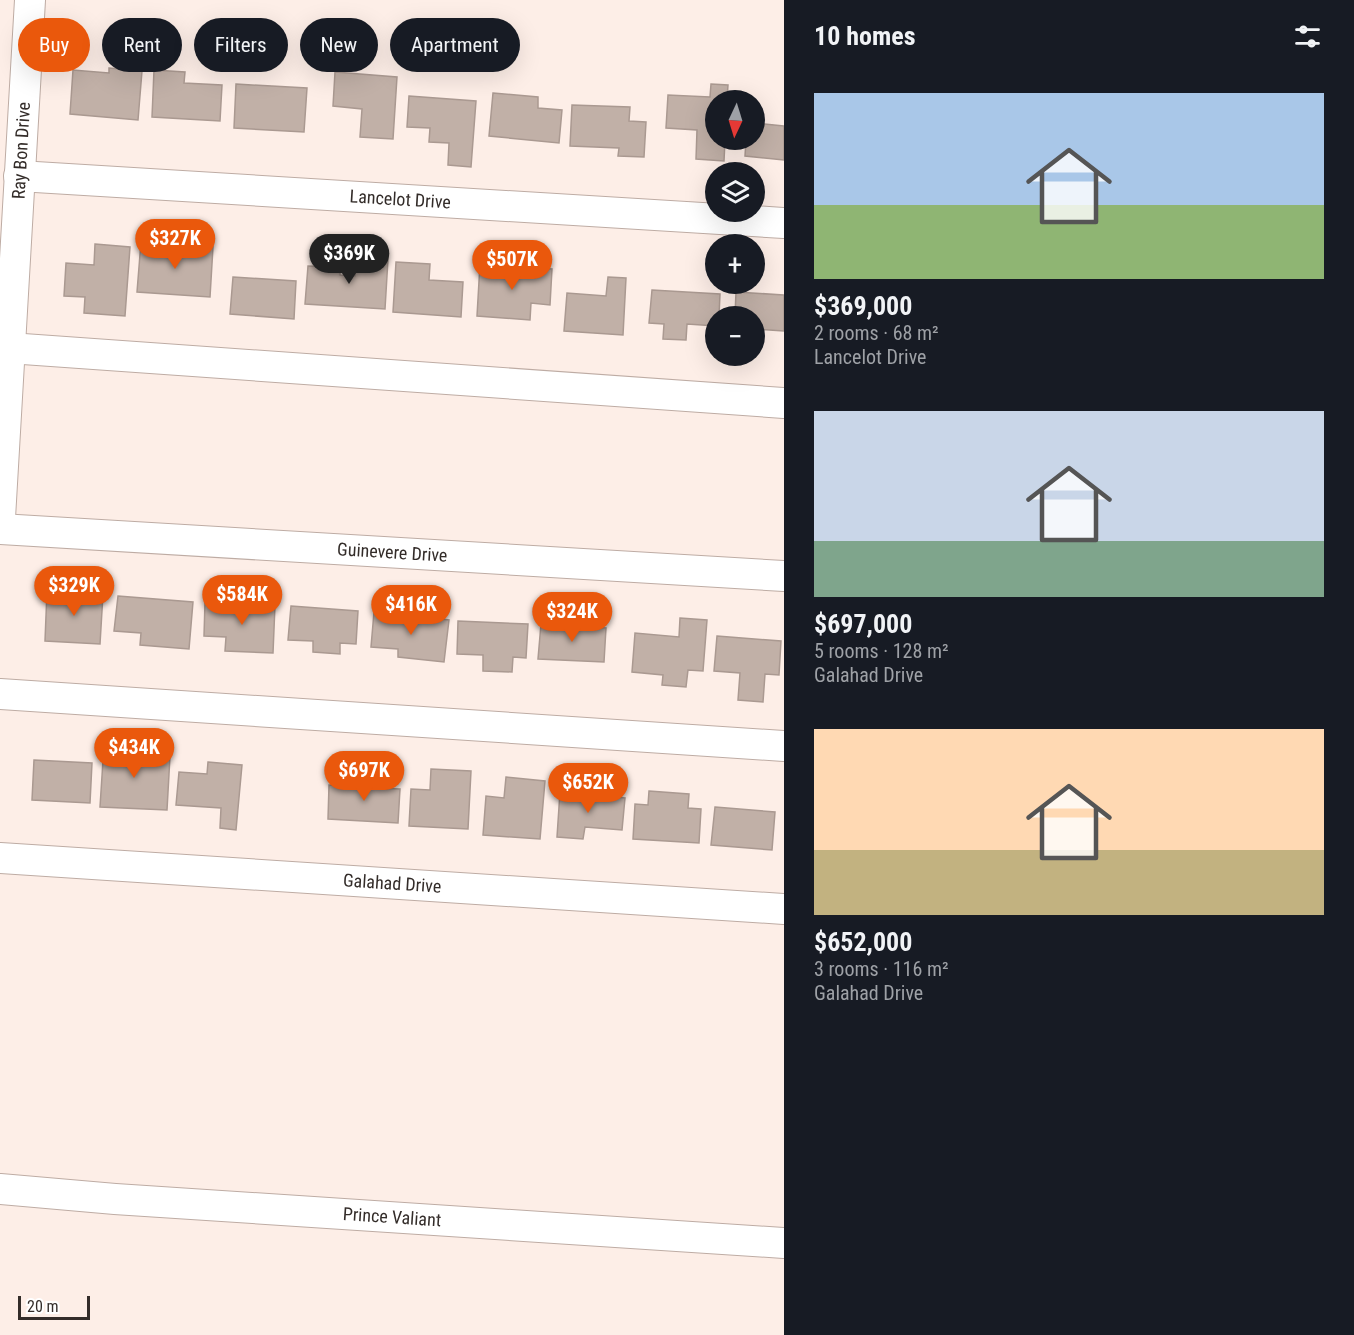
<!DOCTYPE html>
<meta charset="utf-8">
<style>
:root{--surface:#171b24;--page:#20242c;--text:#f1f3f6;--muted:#9ea1a6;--accent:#ea580c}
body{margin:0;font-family:"Roboto Condensed",sans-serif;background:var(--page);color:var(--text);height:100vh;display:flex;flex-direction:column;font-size:22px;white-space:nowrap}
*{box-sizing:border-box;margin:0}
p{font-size:20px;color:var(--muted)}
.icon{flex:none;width:33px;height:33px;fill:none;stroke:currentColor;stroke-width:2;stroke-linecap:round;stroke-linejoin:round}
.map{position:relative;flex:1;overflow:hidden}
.details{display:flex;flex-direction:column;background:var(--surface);width:570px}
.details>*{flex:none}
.guide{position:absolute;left:18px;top:18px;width:570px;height:54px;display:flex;gap:12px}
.needle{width:39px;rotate:184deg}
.buttons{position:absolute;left:705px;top:90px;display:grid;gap:12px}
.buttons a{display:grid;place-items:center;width:60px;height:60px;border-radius:50%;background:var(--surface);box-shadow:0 6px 24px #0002;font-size:30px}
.scale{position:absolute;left:18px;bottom:15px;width:72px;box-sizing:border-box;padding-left:6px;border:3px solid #332c29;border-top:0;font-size:16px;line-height:21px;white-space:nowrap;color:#332c29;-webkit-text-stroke:4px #fff;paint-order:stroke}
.price{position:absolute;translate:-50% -51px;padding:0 14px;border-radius:21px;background:var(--accent);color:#fff;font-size:20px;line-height:39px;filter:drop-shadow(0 2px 3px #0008)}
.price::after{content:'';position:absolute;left:50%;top:36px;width:18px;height:14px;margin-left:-9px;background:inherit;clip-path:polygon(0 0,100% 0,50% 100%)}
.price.active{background:#222;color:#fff}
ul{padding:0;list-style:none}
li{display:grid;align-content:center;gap:12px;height:318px;padding:0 30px}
li span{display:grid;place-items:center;height:186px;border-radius:0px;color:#555}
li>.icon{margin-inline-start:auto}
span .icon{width:108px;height:108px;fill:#fffc;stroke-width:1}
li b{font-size:26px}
h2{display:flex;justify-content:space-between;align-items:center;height:72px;padding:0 30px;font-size:26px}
.tag{padding:0 21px;border-radius:27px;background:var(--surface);box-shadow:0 6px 24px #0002;font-size:21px;line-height:54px}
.tag.active{background:var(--accent);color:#fff}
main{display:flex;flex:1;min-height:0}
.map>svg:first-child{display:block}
.building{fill:#c1b0a7;stroke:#aa9991;stroke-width:1.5}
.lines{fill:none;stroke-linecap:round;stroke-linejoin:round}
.minor-casing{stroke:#beaca4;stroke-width:32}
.minor{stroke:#fff;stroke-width:30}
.labels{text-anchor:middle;stroke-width:6;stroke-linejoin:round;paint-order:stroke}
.street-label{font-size:18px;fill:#332c29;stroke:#fff}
</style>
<main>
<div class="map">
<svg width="784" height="1335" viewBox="0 0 784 1335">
<rect width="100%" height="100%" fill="#fdeee7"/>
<g class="building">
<polygon points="109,68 142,71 138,120 70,114 73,70 109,73"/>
<polygon points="154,70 185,72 184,83 222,85 220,121 152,117"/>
<polygon points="335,72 397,77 393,139 360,137 362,109 333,106"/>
<polygon points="236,84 307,88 304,132 234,128"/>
<polygon points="711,84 728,85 727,100 716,100 716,140 725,140 724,161 696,159 697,130 666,128 668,95 710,97"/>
<polygon points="493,93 538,97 538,108 562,110 559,143 489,136"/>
<polygon points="409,96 476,101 471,167 448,165 449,143 429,142 430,128 407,127"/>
<polygon points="572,105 630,107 629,121 646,122 644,157 618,156 619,148 570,146"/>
<polygon points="754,123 784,126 784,160 745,156 746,140 754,140"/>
<polygon points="141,242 213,247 210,297 137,292"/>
<polygon points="95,244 130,247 125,316 84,313 85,297 64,296 66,263 94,265"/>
<polygon points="356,257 388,259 385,309 305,304 308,266 340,267 340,275 355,276"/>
<polygon points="396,262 430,264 429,280 463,282 461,317 393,312"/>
<polygon points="480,264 552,269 550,305 531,303 530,320 477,316"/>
<polygon points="233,277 296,281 294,319 230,314"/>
<polygon points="608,277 626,278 623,335 564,331 567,293 606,296"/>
<polygon points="652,290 720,294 719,316 716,316 716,326 687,324 686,340 663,339 664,324 649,323"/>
<polygon points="736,292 784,295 784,331 754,329 754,316 735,316"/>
<polygon points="47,591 103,594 100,644 45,641"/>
<polygon points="118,596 193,602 189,649 140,645 141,633 114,631"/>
<polygon points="205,602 275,605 273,653 225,651 226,637 204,636"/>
<polygon points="291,606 358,611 356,644 340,643 340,654 313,652 313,641 288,640"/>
<polygon points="374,612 449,620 444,662 398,657 398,649 371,647"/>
<polygon points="680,618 707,620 703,671 688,670 686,687 662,685 663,675 632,672 635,633 679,637"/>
<polygon points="458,621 528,624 526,658 513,657 512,672 483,671 483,655 457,654"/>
<polygon points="541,624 606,628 604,662 538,659"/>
<polygon points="717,636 781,641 779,675 765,674 763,702 738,700 740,673 714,671"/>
<polygon points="104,745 144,747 144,755 170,756 167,810 100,807"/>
<polygon points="34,760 92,763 90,803 32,800"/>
<polygon points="208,762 242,765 236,830 220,828 221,808 176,805 179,772 207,774"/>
<polygon points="431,769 471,771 468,829 409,826 411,789 430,790"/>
<polygon points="357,773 374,774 374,788 400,789 398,823 328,819 329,785 356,787"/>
<polygon points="506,777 545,781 540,839 483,835 486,796 504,798"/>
<polygon points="649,791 689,794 688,808 701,809 699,843 633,839 635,804 648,805"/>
<polygon points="560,792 625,798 622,830 585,827 583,839 557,837"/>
<polygon points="715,807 775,812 772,850 711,845"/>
</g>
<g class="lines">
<g class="minor-casing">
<g id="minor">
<path id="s1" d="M19,176L784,223"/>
<polyline points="9,348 784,403"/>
<path id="s2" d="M0,518L30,0"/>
<path id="s3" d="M0,529L784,576"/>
<polyline points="0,694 784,746"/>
<path id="s4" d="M0,858L784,909"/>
<path id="s5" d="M0,1189L115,1199L784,1243"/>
</g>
</g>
<use href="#minor" class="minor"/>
</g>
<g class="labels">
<g class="street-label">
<text dy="6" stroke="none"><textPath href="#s2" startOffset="368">Ray Bon Drive</textPath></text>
<text dy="6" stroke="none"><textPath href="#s1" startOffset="382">Lancelot Drive</textPath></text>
<text dy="6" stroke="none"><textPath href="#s3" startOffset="393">Guinevere Drive</textPath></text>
<text dy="6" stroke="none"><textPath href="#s4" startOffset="393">Galahad Drive</textPath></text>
<text dy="6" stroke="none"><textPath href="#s5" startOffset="393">Prince Valiant</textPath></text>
</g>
</g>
</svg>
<div class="buttons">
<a><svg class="needle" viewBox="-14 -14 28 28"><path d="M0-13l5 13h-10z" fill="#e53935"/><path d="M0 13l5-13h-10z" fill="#9ea1a6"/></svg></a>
<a><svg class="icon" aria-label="layers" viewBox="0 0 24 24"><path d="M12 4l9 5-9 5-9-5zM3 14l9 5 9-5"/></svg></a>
<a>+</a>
<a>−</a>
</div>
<div class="scale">20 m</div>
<b class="price" style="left:175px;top:270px">$327K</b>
<b class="price active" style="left:349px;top:285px">$369K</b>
<b class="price" style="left:512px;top:291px">$507K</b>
<b class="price" style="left:74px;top:617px">$329K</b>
<b class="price" style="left:242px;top:626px">$584K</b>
<b class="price" style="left:411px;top:636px">$416K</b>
<b class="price" style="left:572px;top:643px">$324K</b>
<b class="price" style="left:134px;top:779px">$434K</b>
<b class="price" style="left:364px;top:802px">$697K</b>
<b class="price" style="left:588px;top:814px">$652K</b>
<div class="guide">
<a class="tag active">Buy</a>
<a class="tag">Rent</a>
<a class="tag">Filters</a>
<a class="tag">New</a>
<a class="tag">Apartment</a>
</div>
</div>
<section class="details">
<h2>10 homes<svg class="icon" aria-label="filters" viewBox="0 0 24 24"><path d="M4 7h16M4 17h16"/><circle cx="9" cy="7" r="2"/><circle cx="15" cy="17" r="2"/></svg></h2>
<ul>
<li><span style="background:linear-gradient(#a9c7e8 60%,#8fb573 0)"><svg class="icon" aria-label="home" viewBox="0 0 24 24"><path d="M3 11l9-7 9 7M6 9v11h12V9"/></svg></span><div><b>$369,000</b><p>2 rooms · 68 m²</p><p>Lancelot Drive</p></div></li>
<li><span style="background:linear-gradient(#c9d6e8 70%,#7fa58c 0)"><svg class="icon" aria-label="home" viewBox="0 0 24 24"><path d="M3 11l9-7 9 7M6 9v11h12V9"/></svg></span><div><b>$697,000</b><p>5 rooms · 128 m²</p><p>Galahad Drive</p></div></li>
<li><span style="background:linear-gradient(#ffd9b3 65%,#c2b280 0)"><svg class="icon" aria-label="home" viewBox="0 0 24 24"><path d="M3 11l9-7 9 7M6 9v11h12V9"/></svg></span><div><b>$652,000</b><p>3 rooms · 116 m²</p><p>Galahad Drive</p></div></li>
</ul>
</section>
</main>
